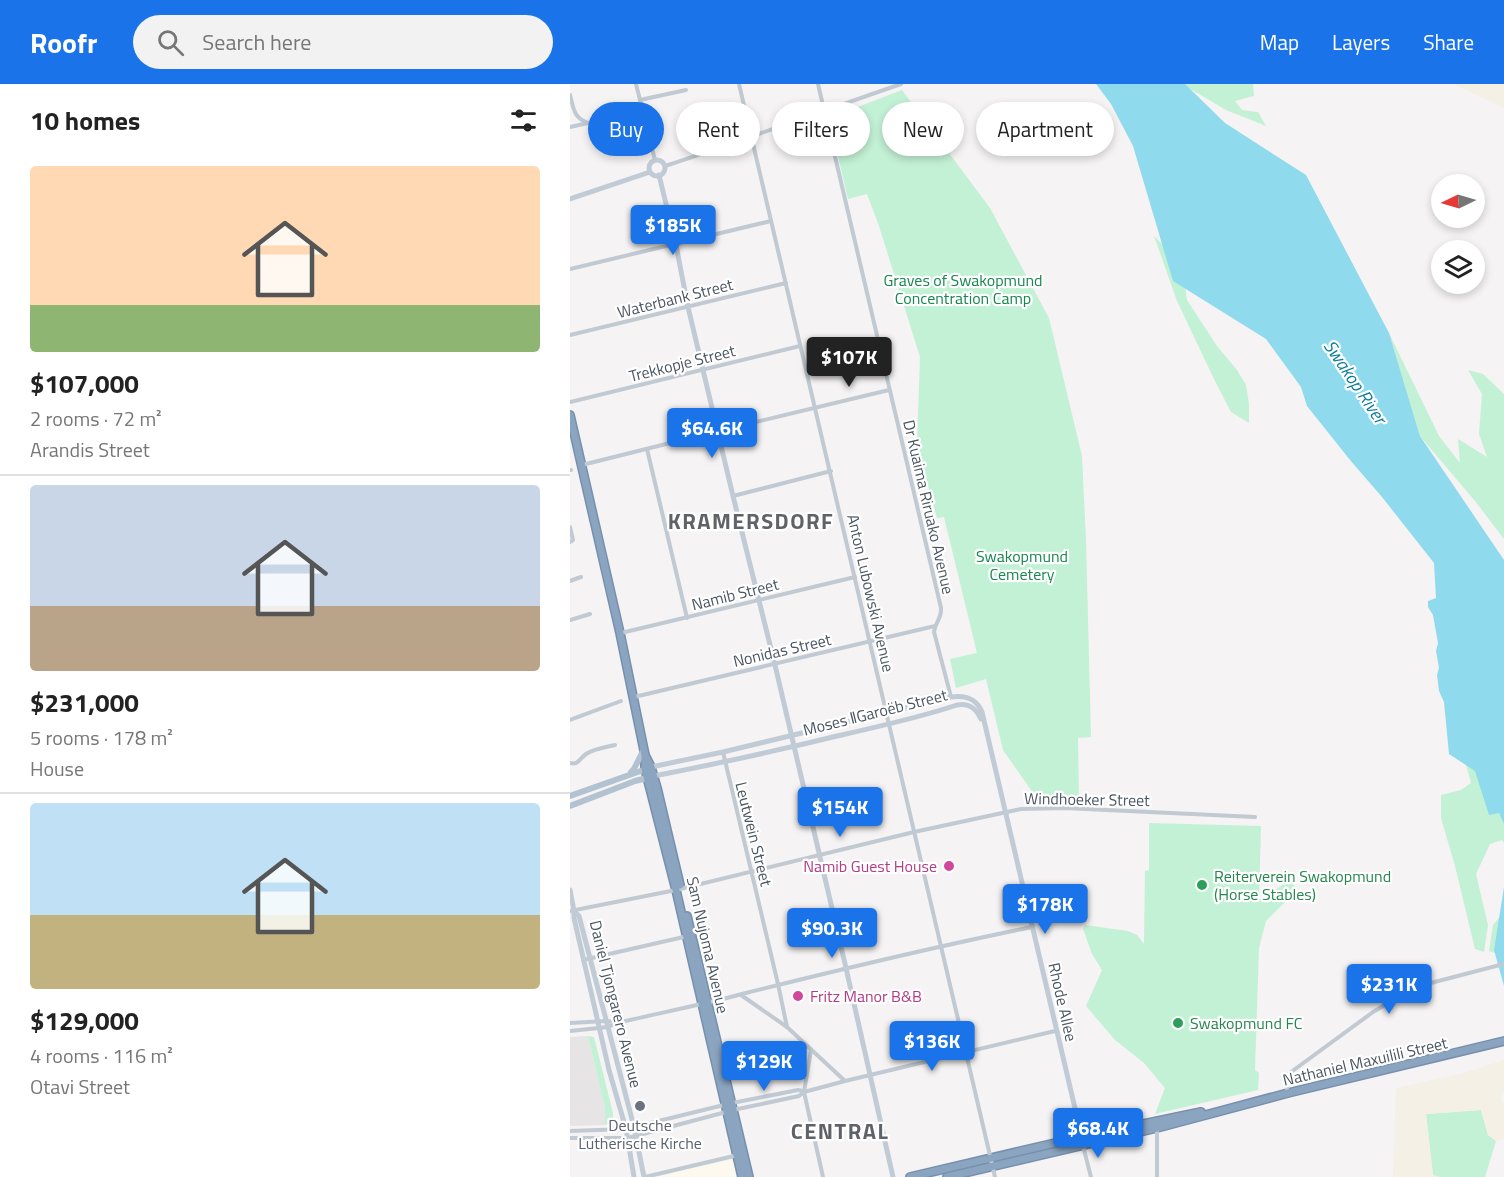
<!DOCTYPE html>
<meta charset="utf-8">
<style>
:root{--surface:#fff;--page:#f2f2f2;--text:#222;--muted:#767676;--line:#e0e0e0;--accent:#1a73e8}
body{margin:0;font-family:"Titillium Web",sans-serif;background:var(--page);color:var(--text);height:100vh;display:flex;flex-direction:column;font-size:22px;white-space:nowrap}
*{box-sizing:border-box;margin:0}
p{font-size:20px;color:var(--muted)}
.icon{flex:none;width:33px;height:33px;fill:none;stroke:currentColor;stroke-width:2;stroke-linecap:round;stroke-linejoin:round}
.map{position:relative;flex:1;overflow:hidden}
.side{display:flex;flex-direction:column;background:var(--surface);width:570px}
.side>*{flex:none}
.guide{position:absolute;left:18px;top:18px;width:570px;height:54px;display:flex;gap:12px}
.needle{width:39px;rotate:265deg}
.controls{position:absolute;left:861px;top:90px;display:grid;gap:12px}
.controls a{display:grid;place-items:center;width:54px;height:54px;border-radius:50%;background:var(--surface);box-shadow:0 3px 9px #0003;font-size:30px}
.price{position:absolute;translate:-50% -51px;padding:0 14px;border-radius:6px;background:var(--accent);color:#fff;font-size:20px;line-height:39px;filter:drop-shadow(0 2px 3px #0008)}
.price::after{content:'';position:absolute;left:50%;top:36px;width:18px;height:14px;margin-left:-9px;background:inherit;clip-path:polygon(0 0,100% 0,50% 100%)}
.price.current{background:#222;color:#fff}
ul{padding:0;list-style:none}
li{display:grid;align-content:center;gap:12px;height:318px;padding:0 30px}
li+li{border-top:2px solid var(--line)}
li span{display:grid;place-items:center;height:186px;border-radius:6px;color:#555}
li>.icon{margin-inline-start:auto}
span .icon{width:108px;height:108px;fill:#fffc;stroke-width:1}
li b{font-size:26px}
h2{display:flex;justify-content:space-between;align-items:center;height:72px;padding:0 30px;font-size:26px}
.tag{padding:0 21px;border-radius:27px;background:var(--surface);box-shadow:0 3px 9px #0003;font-size:21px;line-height:54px}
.tag.current{background:var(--accent);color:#fff}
header{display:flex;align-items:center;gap:36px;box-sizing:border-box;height:84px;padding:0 30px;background:var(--accent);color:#fff}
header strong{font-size:28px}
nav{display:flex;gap:33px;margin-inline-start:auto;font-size:21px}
.search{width:420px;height:54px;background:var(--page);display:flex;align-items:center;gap:15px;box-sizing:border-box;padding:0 21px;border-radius:33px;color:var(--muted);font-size:22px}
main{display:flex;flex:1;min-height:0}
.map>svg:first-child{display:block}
.commercial{fill:#fdf9ef}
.education{fill:#e6e4e5}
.green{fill:#c3f1d5}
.sand{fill:#f5f0e5}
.water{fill:#90daee}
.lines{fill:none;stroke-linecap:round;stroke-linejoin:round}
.highway-casing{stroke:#7690ad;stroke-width:10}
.street{stroke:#c1cad2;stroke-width:4}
.secondary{stroke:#c1cbd6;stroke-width:5}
.primary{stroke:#b3c2d1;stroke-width:6}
.highway{stroke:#8ba5c1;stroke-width:7}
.hotel-dot{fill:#d1479c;stroke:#fff;stroke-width:2}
.leisure-dot{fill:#2e9e5b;stroke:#fff;stroke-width:2}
.worship-dot{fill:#6b7280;stroke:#fff;stroke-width:2}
.labels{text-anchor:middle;stroke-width:4.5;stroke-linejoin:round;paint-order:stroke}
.park-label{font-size:16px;fill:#17864f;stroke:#fff}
.street-label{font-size:16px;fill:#4a5661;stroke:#fff}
.hotel-label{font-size:16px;fill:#b23c85;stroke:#fff;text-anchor:end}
.leisure-label{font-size:16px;fill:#27864d;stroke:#fff;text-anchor:start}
.worship-label{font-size:16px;fill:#5b616d;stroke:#fff}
.water-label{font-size:18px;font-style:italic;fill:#0c7c9b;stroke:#fff}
.district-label{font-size:22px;font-weight:bold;letter-spacing:1.5px;fill:#5f6368;stroke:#fff}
</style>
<header>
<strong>Roofr</strong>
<div class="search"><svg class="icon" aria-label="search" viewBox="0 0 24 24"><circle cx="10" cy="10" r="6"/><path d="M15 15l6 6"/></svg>Search here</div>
<nav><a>Map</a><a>Layers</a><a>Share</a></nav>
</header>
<main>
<section class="side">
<h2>10 homes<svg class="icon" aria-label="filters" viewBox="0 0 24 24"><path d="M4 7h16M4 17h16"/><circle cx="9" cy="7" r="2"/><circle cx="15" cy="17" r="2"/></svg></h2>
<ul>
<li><span style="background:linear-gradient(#ffd9b3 75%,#8fb573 0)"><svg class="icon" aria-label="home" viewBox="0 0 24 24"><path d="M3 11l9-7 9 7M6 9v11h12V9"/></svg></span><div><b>$107,000</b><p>2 rooms · 72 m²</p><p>Arandis Street</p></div></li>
<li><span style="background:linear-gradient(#c9d6e8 65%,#b9a48a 0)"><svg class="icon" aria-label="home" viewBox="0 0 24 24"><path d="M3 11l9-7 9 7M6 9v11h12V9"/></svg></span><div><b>$231,000</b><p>5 rooms · 178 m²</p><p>House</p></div></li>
<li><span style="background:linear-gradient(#bfe0f5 60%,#c2b280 0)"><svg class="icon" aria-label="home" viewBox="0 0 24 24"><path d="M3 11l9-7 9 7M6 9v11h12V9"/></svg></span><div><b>$129,000</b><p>4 rooms · 116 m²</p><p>Otavi Street</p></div></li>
</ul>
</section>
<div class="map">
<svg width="934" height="1093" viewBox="0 0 934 1093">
<rect width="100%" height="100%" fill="#f5f3f3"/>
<polygon class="commercial" points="164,1075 168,1093 87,1093"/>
<polygon class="education" points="18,952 35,1024 35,1041 0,1042 0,953"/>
<g class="green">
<polygon points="612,0 683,0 684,12 665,17 672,26 688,28 696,42 656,26"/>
<polygon points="332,6 420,124 479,234 512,372 516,456 521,653 508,654 509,716 468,716 433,666 416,595 386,604 380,575 407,569 374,433 367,434 347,362 350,273 309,142 297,110 278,115 259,34"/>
<polygon points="584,152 602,170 613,187 617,216 647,262 667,286 676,301 679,320 679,339 661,328 644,295 607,217"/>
<polygon points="819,249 869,352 890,379 888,355 917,373 909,350 912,310 898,286 913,290 934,310 934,455 905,417 850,352"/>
<polygon points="890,658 923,720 934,737 934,759 932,756 920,760 906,790 918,841 914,868 905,865 885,782 871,734 871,711 891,706 901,699"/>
<polygon points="579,739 691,742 689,815 692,815 720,796 727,806 696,837 689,864 685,986 689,989 688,1006 585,1030 595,1004 574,979 545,956 516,922 532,886 522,870 513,845 515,841 558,847 567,851 574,860 575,787 579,786"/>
<polygon points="934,828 933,872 919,867 923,841"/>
<polygon points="18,952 24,953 43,1029 43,1035 41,1039 35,1041 35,1024"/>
<polygon points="911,1026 918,1051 926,1057 915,1093 870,1093 863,1092 856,1030"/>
</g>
<g class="sand">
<polygon points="883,0 934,0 934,24"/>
<polygon points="934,976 934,1007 931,1009 931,1018 934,1020 934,1054 926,1057 918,1051 911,1026 856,1030 863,1091 870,1093 823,1093 826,1004 894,989"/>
</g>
<g class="water">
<polygon points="526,0 615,0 655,39 736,91 819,249 850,352 934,476 934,740 929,729 919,731 905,687 879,670 874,618 869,607 867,591 869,584 866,567 868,559 863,531 858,523 858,517 866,514 864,479 812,413 780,376 737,322 731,303 696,255 603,197 563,62 541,20"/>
<polygon points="934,803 934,902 924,866"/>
</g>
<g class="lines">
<g class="highway-casing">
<g id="highway">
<polyline points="0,331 50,549 75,671 75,685 106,806 172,1093"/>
<polyline points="76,673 81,683 87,704 110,801"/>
<polyline points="117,832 179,1093"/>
<polyline points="340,1093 511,1053 631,1028"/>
<polyline points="377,1093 587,1044 718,1009 934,957"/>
</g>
</g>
<g class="street">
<polyline points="66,0 85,76"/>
<polyline points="169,0 425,1093"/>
<path d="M248,0L371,524C372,535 365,538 364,548L381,613"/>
<path d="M0,11C4,25 3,33 18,39L72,25"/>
<polyline points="70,16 116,6"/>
<polyline points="0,43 18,39"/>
<path d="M95,82C174,56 252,27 331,0"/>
<polyline points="0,185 201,137"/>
<polyline points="0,251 216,199"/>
<polyline points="0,318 230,262"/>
<polyline points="77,365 117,534"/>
<polyline points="12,381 148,347 319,306"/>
<polyline points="0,386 1,386"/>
<polyline points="163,412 261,387"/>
<polyline points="0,443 3,456 0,458"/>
<polyline points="0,497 11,493"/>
<polyline points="0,536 20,530"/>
<polyline points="51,549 285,493"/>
<polyline points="64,613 365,542"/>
<polyline points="0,636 51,617"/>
<polyline points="153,668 208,900 217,943"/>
<path d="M0,679C9,681 9,675 16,670C23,665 36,663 45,661"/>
<polyline points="0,827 106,806 344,748 451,725 494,724 685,733"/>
<polyline points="13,876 118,852"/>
<polyline points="171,911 217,943 275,997"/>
<polyline points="0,939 36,937 46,938"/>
<path d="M0,947L38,943L47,939C89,929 131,921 172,910C268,886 364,863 462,843"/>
<polyline points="241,966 234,1008 253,1093"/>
<polyline points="718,1009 716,1001 717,991 803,928 823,916 853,901 934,880"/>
<polyline points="163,1026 229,1012 234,1008 275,997 485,947"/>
<polyline points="587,1043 587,1093"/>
<polyline points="0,1047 56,1045 162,1019 228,1006 233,1007"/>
<polyline points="0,1054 58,1054 156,1028"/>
<polyline points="513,1062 521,1093"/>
<polyline points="75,1093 168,1071"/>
</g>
<g class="secondary">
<circle cx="87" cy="84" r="8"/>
<polyline points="89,91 106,161 118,223 163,412 205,581 276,884 323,1093"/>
<polyline points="0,115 80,88"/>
<path d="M81,683L153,668L381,613C395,611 406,614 412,628L512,1054"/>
<path d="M84,692C146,680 206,667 267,652C307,643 348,634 387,621C399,619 406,624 411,635"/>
<polyline points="0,806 4,827 4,834 39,986 56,1045 64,1093"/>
<polyline points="4,827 9,832 64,1043 74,1093"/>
</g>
<g class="primary">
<polyline points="61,688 64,685 74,665"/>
<polyline points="0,712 79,684"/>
<polyline points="0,722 65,697 81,693"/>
</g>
<use href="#highway" class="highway"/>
</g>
<g class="hotel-dot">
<circle cx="379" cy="782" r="6"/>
<circle cx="228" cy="912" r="6"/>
</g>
<g class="leisure-dot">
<circle cx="632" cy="801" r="6"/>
<circle cx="608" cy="939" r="6"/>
</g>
<circle class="worship-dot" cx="70" cy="1022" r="6"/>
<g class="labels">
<g class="park-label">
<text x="393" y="202">Graves of Swakopmund<tspan x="393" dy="18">Concentration Camp</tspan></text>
<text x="452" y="478">Swakopmund<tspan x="452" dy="18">Cemetery</tspan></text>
</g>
<g class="street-label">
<text transform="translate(105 214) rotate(-14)" y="6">Waterbank Street</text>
<text transform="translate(112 279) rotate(-14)" y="6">Trekkopje Street</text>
<text transform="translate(359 423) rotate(77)" y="6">Dr Kuaima Riruako Avenue</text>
<text transform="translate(301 509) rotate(77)" y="6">Anton Lubowski Avenue</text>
<text transform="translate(165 510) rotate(-14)" y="6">Namib Street</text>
<text transform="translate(212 566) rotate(-13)" y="6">Nonidas Street</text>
<text transform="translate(305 628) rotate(-14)" y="6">Moses ǁGaroëb Street</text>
<text transform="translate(517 715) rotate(1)" y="6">Windhoeker Street</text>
<text transform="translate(184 750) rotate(76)" y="6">Leutwein Street</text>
<text transform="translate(138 861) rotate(77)" y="6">Sam Nujoma Avenue</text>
<text transform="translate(493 918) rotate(77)" y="6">Rhode Allee</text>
<text transform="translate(46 920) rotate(76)" y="6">Daniel Tjongarero Avenue</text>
<text transform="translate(795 977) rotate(-13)" y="6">Nathaniel Maxuilili Street</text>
</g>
<g class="hotel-label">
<text x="367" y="788">Namib Guest House</text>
<text x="240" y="918" text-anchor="start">Fritz Manor B&amp;B</text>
</g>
<g class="leisure-label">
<text x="644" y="798">Reiterverein Swakopmund<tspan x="644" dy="18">(Horse Stables)</tspan></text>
<text x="620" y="945">Swakopmund FC</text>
</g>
<g class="worship-label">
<text x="70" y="1047">Deutsche<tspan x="70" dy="18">Lutherische Kirche</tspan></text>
</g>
<g class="water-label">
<text transform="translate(785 298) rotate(56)" y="6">Swakop River</text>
</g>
<g class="district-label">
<text x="181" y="445">KRAMERSDORF</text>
<text x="270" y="1055">CENTRAL</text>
</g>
</g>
</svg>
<div class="controls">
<a><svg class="needle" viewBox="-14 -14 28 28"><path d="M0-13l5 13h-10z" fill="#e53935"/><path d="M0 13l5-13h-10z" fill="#767676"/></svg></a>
<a><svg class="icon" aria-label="layers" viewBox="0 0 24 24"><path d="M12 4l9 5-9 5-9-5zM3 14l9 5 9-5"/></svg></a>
</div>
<b class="price" style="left:103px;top:172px">$185K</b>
<b class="price current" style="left:279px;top:304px">$107K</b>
<b class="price" style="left:142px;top:375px">$64.6K</b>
<b class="price" style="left:270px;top:754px">$154K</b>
<b class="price" style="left:475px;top:851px">$178K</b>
<b class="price" style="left:262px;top:875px">$90.3K</b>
<b class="price" style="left:819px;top:931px">$231K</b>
<b class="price" style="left:362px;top:988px">$136K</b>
<b class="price" style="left:194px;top:1008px">$129K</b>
<b class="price" style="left:528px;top:1075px">$68.4K</b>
<div class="guide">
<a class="tag current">Buy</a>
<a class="tag">Rent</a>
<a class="tag">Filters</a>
<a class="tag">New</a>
<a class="tag">Apartment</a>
</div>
</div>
</main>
